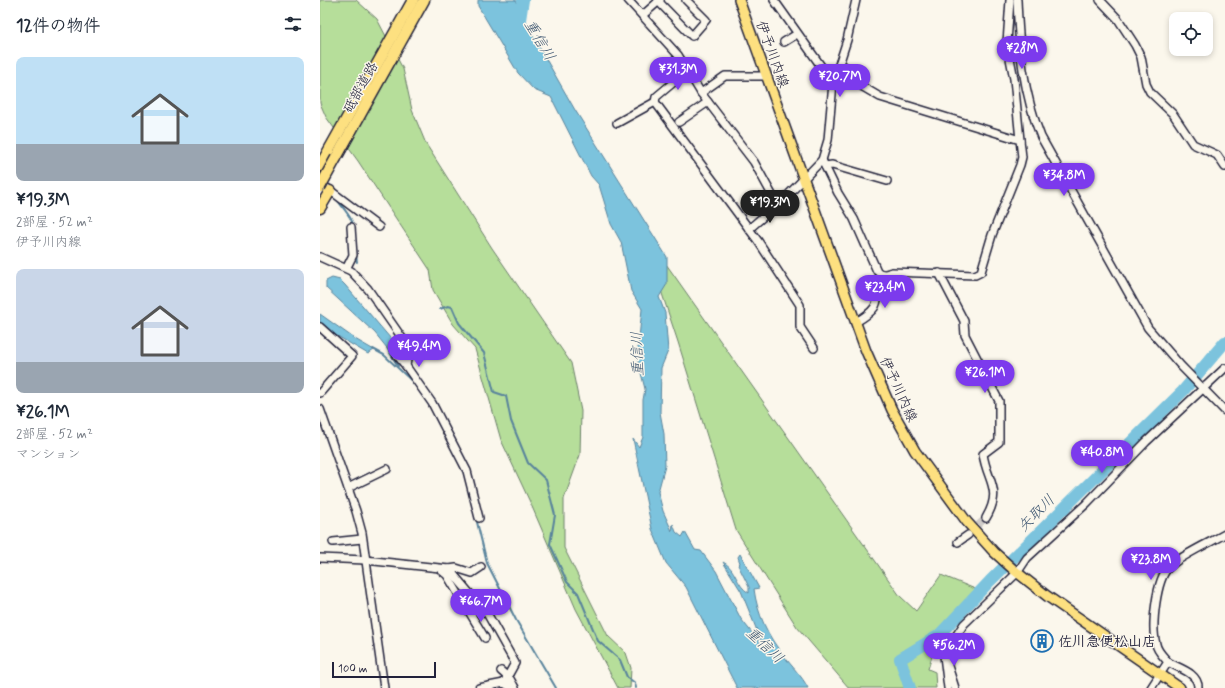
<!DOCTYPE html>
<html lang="ja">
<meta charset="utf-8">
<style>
:root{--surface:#fff;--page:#f6f6f7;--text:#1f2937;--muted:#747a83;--accent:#7c3aed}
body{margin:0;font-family:Mynerve,"Klee One",sans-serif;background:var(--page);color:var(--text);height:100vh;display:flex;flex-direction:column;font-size:15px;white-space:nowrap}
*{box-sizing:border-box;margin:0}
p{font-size:13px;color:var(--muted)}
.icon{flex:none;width:22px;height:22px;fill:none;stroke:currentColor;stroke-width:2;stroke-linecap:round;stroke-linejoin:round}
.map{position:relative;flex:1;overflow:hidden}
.details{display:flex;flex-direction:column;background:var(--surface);width:320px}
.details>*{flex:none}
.buttons{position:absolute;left:849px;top:12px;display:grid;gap:8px}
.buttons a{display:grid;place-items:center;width:44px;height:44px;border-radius:8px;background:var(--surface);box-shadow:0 2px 6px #0003;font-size:20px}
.scale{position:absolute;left:12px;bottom:10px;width:104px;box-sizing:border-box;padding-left:4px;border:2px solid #22223b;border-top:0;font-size:11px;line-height:14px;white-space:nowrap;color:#22223b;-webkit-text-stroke:3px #fbf7ec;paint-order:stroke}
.price{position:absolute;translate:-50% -34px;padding:0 9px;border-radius:14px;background:var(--accent);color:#fff;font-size:13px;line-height:26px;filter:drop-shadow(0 1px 2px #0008)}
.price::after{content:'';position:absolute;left:50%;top:24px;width:12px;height:9px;margin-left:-6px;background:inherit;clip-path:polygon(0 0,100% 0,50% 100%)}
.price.on{background:#222;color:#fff}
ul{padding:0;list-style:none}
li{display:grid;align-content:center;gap:8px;height:212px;padding:0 16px}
li span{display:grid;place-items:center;height:124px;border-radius:8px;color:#555}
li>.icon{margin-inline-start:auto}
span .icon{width:72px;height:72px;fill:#fffc;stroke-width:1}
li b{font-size:17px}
h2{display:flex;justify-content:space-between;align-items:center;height:48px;padding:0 16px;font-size:17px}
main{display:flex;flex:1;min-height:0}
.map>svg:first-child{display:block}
.green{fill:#b6de9a;stroke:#6c806a}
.water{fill:#7cc3dd;stroke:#58839c}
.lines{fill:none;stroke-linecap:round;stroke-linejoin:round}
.stream{stroke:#58839c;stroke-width:2}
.river{stroke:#7cc3dd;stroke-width:12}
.minor-tunnel{stroke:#d0ccc9;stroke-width:7;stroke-dasharray:7 3.5;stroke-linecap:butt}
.minor-casing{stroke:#22223b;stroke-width:10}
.major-casing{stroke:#22223b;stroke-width:12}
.highway-casing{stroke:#22223b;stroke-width:13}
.minor{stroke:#fbf7ec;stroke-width:7}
.major{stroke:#fde080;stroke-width:9}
.highway{stroke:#fde080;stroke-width:10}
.highway-bridge-casing{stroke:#22223b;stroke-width:13;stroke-linecap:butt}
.highway-bridge{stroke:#fde080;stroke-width:10}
.labels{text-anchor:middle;stroke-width:3;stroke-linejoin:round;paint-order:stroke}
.street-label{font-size:14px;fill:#22223b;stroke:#fbf7ec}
.poi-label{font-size:14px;font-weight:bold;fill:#22223b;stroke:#fbf7ec;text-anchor:start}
.water-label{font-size:15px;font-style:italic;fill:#425a74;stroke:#fbf7ec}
</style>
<main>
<section class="details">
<h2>12件の物件<svg class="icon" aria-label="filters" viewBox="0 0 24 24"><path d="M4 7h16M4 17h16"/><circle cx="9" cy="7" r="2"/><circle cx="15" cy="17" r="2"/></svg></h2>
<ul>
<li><span style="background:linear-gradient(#bfe0f5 70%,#9aa5b1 0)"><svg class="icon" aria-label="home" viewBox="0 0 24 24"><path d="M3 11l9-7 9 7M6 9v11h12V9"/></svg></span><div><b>¥19.3M</b><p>2部屋 · 52 m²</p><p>伊予川内線</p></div></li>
<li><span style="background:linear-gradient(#c9d6e8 75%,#9aa5b1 0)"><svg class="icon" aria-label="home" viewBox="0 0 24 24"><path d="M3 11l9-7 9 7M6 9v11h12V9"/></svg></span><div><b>¥26.1M</b><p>2部屋 · 52 m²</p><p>マンション</p></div></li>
</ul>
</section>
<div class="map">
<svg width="905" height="688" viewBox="0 0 905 688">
<rect width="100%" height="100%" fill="#fbf7ec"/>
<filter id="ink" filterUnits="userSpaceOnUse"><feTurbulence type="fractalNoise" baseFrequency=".025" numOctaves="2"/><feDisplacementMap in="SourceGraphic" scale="8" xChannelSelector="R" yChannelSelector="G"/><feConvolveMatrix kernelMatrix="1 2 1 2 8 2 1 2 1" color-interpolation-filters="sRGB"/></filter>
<g filter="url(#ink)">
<g class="green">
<polygon points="0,0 36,0 57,19 83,69 92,110 106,144 172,248 251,363 261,411 260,455 244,499 244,548 288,636 306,653 311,668 310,688 298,688 256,609 210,502 181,440 155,349 133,324 113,290 110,270 38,161 6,117 0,103"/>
<polygon points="320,227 580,596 596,611 621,575 665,593 638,621 614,650 608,669 615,672 616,688 529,688 477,627 416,530 358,342"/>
</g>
<g class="water">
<path d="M158,0H196L210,31L255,110L347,257V284L339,297L345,313L348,351L341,368L340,412L344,434L345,466L338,492L343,511L352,531L353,524L356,532L362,537L365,532L375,550L381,551L396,571L421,619L444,648L421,591L403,562C416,568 416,586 429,593V587L418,565L420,563L418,557L420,554L439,588L434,589C437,613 448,637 464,656C472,667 482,676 488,688H417L366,587L346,563L332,529L313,439L319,447L323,437V400L325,389L317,357L322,309L311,291L301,242L291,224L279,185L271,176L231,97L214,90L198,73L158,6Z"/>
<polygon points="12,278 20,280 25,285 71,339 67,348 55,333 6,288 6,281"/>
<polygon points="0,314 35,339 54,350 48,354 14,334 0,323"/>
</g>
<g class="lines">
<g class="stream">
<path d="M18,201C27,213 35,221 35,236"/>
<polyline points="36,255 37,262"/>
<polyline points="120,309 128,306 132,307 139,323 164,353 174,392 186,396 191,421 208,463 226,480 235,515 230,544 247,582 258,593 278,641 300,660 307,677 315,683 316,688"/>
<polyline points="67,348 78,366"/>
<polyline points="53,349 64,355 95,384"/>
<polyline points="140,465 145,475"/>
<polyline points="156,518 167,563 196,620 236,688"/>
</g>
<g class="river">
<polyline points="199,26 203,0"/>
<polyline points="590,688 580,659 618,636 670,581 863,391 905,342"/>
</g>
<polyline class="minor-tunnel" points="650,532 666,518"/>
<g class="minor-casing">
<g id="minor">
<polyline points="308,0 358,55 381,93 434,162 457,204"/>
<polyline points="454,0 513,83"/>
<polyline points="690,0 687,43 694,79 700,140"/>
<path d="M697,0C699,47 703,93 721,137L828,328L861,366L905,411"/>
<polyline points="780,0 798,19 815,45 821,57 826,84 830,92 853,114 873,144 897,155 905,167"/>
<polyline points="338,1 372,36 386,20 366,0"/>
<polyline points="323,15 340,0"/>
<polyline points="464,42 477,34"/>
<polyline points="381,93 405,76 446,76"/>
<polyline points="335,102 336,97 367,71"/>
<polyline points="359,122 388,102"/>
<polyline points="297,123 335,102 438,241 480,305 480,327 494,348"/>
<path d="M502,160L518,193L534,219L557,271C562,276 566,274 572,272L655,275L661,272L672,235L700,165L702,157L700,140L560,97L543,87L520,62"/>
<polyline points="505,166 512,165 567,181"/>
<polyline points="7,188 59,227"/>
<polyline points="429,229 469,194 502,160 508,140 513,83 527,40 536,0"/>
<polyline points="0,257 31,271 48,289 89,348 86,366 112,403 147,471 159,518"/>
<polyline points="27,267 33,255 31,227"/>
<path d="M619,273L644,321L645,335L679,401V442L663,454C667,482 683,489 666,518"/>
<path d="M536,322C568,303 551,301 563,274"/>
<polyline points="0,327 32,356 0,393"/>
<polyline points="77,355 86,366"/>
<polyline points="0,409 36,511 42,533 64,688"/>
<polyline points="28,488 67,469"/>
<polyline points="13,542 42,539"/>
<polyline points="638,542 648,535"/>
<polyline points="0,558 45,560 129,569 136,568 152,573 161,567"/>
<polyline points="129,569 168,615 195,663 184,683"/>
<polyline points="121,570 127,575 165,638"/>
<polyline points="623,648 628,688"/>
<path d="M848,662C858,668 879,673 878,688"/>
<polyline points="181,671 190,679 195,688"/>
<polyline points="159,688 184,683 192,688"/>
<polyline points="635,688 628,666 629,650 632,642 644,624 697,573 707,558 766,504 826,442 905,368"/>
<path d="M831,688L848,662C843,656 837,651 836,644C831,627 836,579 849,567C860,556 891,542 905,534"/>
</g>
</g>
<g class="major-casing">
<polyline id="major" points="419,0 546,351 572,410 595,451 647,522 674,552 694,570 727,596 860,688"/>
</g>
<g class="highway-casing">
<g id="highway">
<polyline points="16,158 104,0"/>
<polyline points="0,166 93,0"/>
<polyline points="0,208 10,191"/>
</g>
</g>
<use href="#minor" class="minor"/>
<use href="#major" class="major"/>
<use href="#highway" class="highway"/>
<g class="highway-bridge-casing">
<polyline id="highway-bridge" points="0,187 16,158"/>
</g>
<use href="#highway-bridge" class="highway-bridge"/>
</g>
</g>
<defs>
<g id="building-ring" transform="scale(1.15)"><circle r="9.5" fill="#fbf7ec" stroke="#1f6fb2" stroke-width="1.5"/><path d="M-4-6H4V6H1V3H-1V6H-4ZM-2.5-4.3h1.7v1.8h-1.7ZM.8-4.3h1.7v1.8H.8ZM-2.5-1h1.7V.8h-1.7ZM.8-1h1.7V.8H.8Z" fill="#1f6fb2"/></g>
</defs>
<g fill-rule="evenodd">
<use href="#building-ring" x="722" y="641"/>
</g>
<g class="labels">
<g class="street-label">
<text transform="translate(453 54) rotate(70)" y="5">伊予川内線</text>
<text transform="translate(40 87) rotate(-61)" y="5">砥部道路</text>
<text transform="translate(579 389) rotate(65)" y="5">伊予川内線</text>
</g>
<g class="poi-label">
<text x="738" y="646">佐川急便松山店</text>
</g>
<g class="water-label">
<text transform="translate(220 40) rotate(59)" y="5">重信川</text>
<text transform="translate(317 354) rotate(-92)" y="5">重信川</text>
<text transform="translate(716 513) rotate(-45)" y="5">矢取川</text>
<text transform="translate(445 645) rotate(43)" y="5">重信川</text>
</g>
</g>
</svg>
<div class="buttons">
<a><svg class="icon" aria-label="locate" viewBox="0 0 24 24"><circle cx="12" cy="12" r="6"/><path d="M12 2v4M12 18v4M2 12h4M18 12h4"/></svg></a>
</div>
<div class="scale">100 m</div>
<b class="price" style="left:702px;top:70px">¥28M</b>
<b class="price" style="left:358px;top:91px">¥31.3M</b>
<b class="price" style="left:520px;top:98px">¥20.7M</b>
<b class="price" style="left:744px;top:197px">¥34.8M</b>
<b class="price on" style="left:450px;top:224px">¥19.3M</b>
<b class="price" style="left:565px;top:309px">¥23.4M</b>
<b class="price" style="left:99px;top:368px">¥49.4M</b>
<b class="price" style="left:665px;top:394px">¥26.1M</b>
<b class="price" style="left:782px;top:474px">¥40.8M</b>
<b class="price" style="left:831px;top:581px">¥23.8M</b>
<b class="price" style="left:161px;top:623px">¥66.7M</b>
<b class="price" style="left:634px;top:667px">¥56.2M</b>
</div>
</main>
